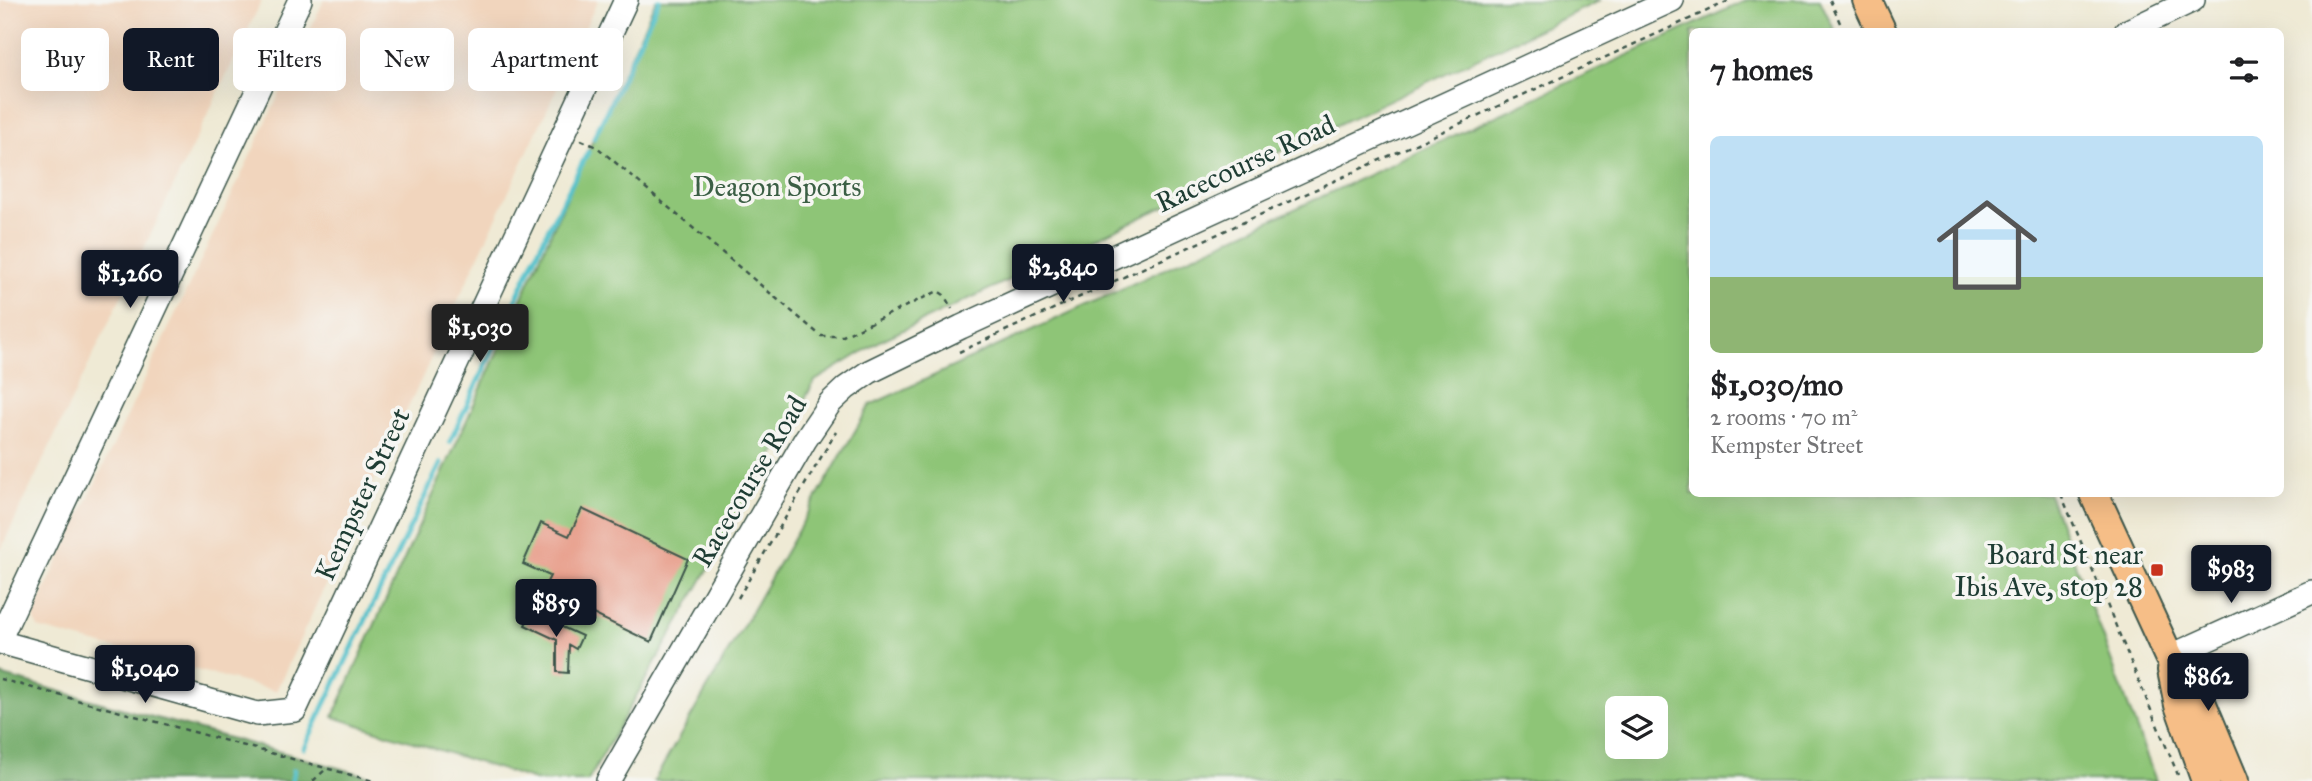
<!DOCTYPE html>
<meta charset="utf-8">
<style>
:root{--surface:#fff;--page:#f6f6f6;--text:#202124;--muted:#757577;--line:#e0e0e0;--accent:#111827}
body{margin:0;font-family:"IM FELL Great Primer",serif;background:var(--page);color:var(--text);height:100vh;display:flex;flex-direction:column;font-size:26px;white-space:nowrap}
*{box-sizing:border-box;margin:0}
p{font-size:23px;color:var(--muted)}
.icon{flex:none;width:38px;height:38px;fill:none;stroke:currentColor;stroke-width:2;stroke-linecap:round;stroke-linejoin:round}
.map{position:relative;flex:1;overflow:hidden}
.details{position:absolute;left:1689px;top:28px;width:595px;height:469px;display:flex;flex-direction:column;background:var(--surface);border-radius:10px;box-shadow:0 7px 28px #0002}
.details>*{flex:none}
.hud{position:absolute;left:21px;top:28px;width:665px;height:63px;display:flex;gap:14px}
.fabs{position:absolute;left:1605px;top:696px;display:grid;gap:14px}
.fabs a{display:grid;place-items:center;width:63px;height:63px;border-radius:10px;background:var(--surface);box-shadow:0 7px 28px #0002;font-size:35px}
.price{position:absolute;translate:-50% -60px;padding:0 16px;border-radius:7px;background:var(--accent);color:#fff;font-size:23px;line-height:46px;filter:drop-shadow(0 2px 4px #0008)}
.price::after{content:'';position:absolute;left:50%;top:42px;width:21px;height:16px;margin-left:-10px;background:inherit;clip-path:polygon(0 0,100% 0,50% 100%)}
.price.current{background:#222;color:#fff}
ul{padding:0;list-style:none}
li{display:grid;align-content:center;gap:14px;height:371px;padding:0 21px}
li+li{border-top:2px solid var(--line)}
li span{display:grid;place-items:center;height:217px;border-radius:10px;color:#555}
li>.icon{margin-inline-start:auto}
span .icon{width:126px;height:126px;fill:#fffc;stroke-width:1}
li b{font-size:30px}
h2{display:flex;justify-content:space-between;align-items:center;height:84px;padding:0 21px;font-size:30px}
.chip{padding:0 24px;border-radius:10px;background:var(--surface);box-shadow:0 7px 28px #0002;font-size:24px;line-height:63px}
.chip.current{background:var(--accent);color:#fff}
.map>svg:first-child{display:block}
.built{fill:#f1d5bd}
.green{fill:#8ec577;stroke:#568156;stroke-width:2;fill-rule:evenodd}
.forest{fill:#72aa68;stroke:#48744e;stroke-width:2}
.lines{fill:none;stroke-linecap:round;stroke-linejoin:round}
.stream{stroke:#53c1cb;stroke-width:5}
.building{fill:#e6937e}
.minor-casing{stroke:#3e574c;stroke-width:26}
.major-casing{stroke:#3e574c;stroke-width:32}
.path{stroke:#3e574c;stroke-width:2.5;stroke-dasharray:5 5;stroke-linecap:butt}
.minor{stroke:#fff;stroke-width:23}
.major{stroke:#f6be87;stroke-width:28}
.poi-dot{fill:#c8321e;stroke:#f6f6f2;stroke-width:2.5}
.labels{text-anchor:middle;stroke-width:7;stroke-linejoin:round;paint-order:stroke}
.street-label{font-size:28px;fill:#1f3d34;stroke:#f6f6f2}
.park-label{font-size:28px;fill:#3b5f45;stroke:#f6f6f2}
.poi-label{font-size:28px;fill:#1f3d34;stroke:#f6f6f2;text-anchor:end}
</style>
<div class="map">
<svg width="2312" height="781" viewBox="0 0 2312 781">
<rect width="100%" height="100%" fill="#f6f6f2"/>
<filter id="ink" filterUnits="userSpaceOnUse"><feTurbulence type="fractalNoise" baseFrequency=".0143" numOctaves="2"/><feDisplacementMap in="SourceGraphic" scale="14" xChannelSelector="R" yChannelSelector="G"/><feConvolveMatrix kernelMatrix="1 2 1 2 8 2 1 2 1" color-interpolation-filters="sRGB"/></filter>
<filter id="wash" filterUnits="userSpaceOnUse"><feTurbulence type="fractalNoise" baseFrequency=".00686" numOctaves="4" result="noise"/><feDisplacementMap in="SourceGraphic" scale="28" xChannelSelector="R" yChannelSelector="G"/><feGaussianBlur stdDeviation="1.57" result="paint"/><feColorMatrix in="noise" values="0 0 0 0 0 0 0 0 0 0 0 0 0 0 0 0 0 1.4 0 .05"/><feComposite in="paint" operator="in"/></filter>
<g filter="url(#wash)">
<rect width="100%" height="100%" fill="#efead5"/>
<g class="built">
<polygon points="0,0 262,0 0,551"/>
<polygon points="324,0 598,0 276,691 38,628 33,615"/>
</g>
<g class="green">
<polygon points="656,0 1601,0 882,340 815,381 588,781 538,781 333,717"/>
<path d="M1747,0H1820L1835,31L1692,32V494H2049L2156,781H654L870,405ZM1617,709H1656V747H1617Z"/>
</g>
<polygon class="forest" points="0,675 386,781 0,781"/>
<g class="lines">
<g class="stream">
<polyline points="594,138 659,0"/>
<polyline points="450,442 546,234 588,152"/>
<polyline points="304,748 441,463"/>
<polyline points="292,781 294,770"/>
</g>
</g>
<g id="blocks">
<g class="building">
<polygon points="582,509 688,559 651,642 543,590 550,576 523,564 541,523 569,536"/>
<polygon points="531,613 582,636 576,649 569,645 568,673 557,672 557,640 525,625"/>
</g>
</g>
</g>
<g filter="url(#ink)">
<use href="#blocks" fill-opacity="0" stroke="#3e574c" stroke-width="2"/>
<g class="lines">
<g class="minor-casing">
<g id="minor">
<polyline points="2126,32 2193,0"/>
<polyline points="0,638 300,0"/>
<polyline points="0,642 257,714 295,710 626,0"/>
<polyline points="2169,657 2312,592"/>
<polyline points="608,781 805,440 830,403 846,388 869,372 961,327 1672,0"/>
</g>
</g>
<g class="major-casing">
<g id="major">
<polyline points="1867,0 1882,32"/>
<polyline points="2094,494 2169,657 2201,702 2234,781"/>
<polyline points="2172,670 2179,705 2206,781"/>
</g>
</g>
<g class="path">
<polyline points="1830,0 1844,32"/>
<polyline points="581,140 597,147 821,336 843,336 938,291 944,295 952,309"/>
<polyline points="959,352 1731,0"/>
<polyline points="2061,494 2178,775"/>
<polyline points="738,598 836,432"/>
<polyline points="0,679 373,781"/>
<polyline points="313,781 327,768"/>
</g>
<use href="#minor" class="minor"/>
<use href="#major" class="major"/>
</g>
</g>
<rect class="poi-dot" x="2150" y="563" width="14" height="14" rx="3.5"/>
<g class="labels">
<g class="street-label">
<text transform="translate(1245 163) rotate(-25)" y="10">Racecourse Road</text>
<text transform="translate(749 481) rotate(-59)" y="10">Racecourse Road</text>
<text transform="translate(362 494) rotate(-65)" y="10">Kempster Street</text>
</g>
<g class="park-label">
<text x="777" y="196">Deagon Sports</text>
</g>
<g class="poi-label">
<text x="2143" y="564">Board St near<tspan x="2143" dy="32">Ibis Ave, stop 28</tspan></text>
</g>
</g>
</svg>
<div class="fabs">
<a><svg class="icon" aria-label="layers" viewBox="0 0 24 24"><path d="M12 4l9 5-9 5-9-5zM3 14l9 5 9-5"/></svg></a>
</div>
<b class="price" style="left:1063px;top:304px">$2,840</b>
<b class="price" style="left:130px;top:310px">$1,260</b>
<b class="price current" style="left:480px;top:364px">$1,030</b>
<b class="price" style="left:2231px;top:605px">$983</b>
<b class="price" style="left:556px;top:639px">$859</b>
<b class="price" style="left:145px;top:705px">$1,040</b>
<b class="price" style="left:2208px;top:713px">$862</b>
<div class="hud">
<a class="chip">Buy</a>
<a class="chip current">Rent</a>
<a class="chip">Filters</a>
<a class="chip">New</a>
<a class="chip">Apartment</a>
</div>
<section class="details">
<h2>7 homes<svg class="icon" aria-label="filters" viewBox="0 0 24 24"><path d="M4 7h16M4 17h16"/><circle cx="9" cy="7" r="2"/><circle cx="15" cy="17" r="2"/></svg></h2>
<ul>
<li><span style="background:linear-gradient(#bfe0f5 65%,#8fb573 0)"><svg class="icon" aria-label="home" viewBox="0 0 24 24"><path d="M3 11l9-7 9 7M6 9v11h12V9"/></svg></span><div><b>$1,030/mo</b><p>2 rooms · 70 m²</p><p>Kempster Street</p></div></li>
</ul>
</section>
</div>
